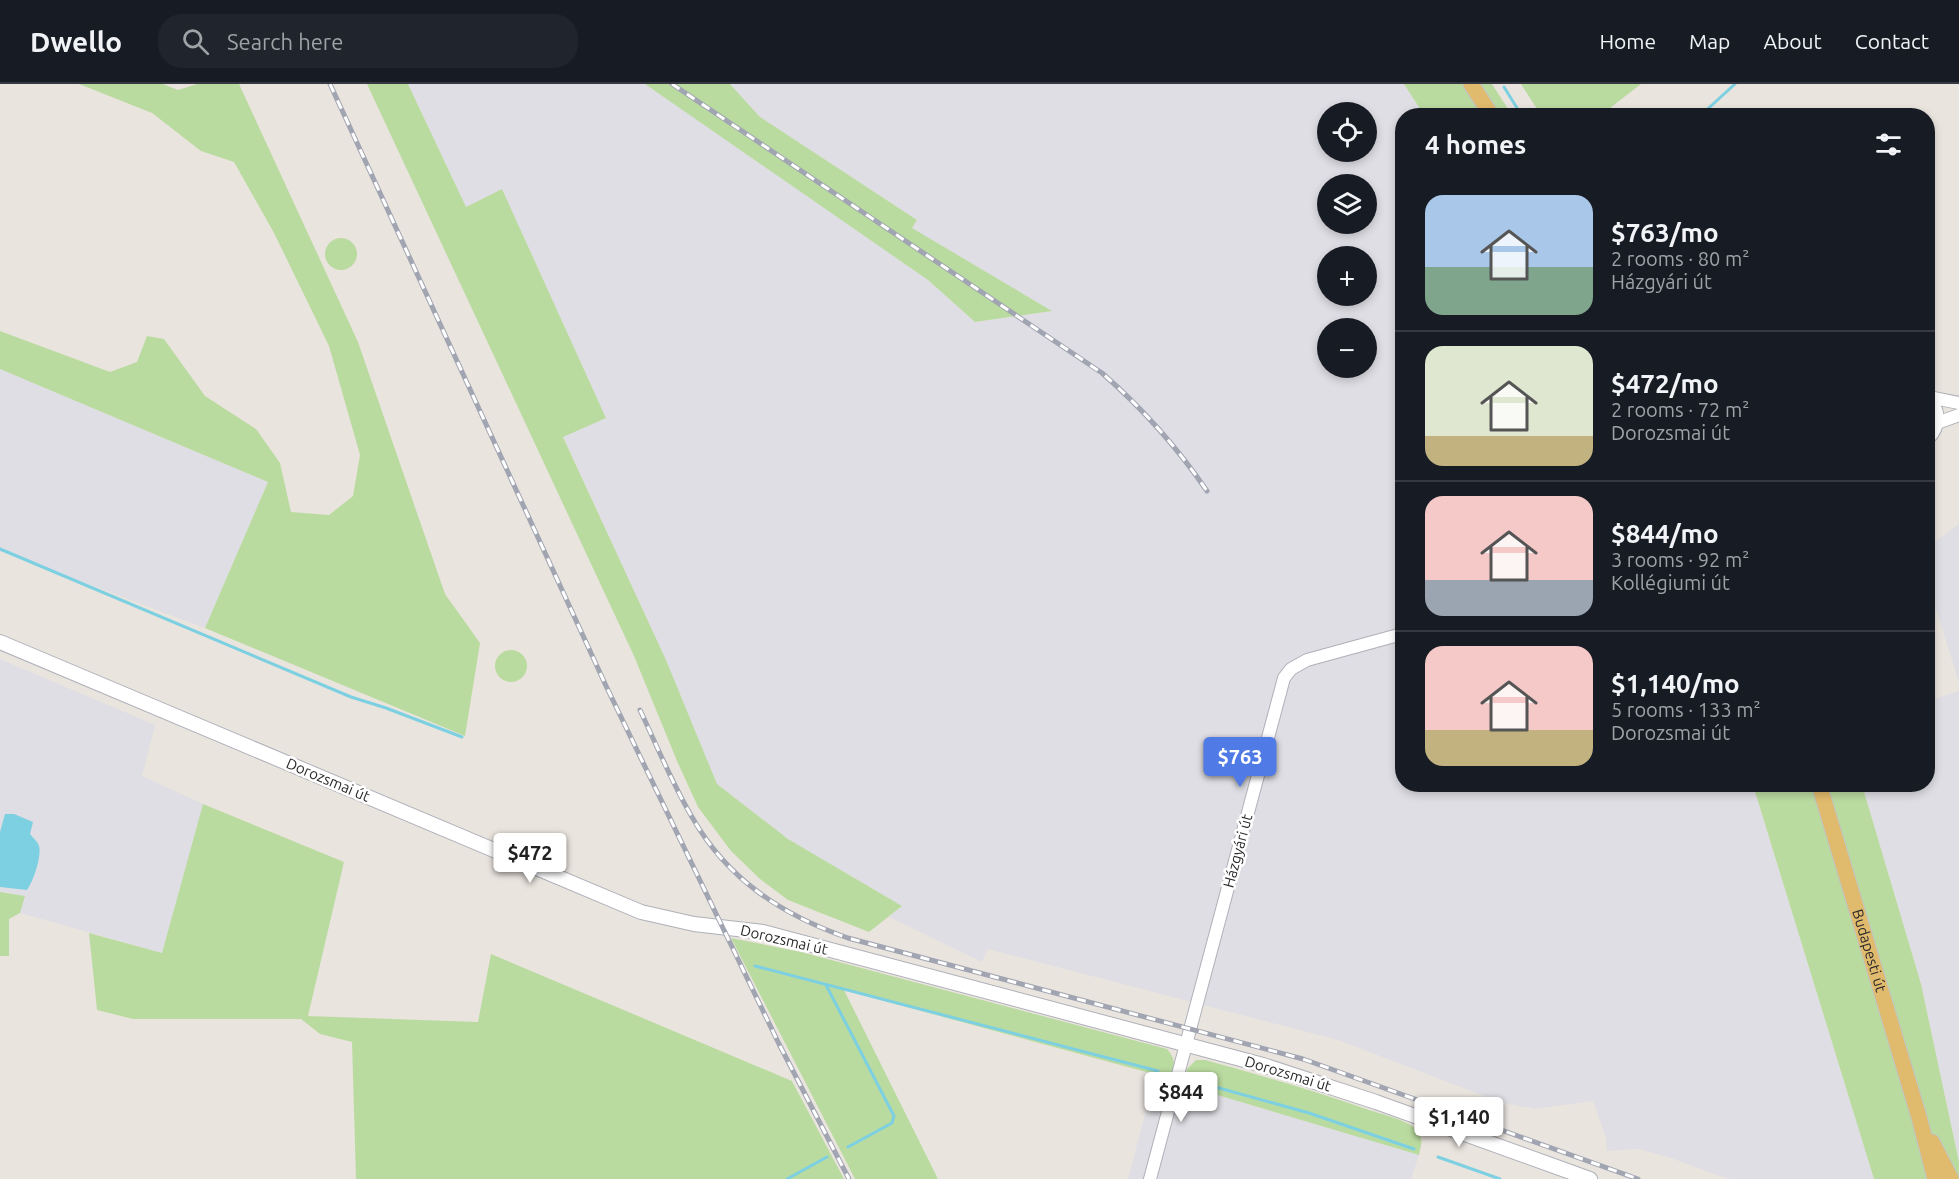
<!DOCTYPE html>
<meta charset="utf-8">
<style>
:root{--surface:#171b24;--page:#20242c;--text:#f1f3f6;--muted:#9ea1a6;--line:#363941;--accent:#507ae5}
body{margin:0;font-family:Ubuntu,sans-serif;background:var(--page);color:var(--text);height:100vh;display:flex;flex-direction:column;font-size:22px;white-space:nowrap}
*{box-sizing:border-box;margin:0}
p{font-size:20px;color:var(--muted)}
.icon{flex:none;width:33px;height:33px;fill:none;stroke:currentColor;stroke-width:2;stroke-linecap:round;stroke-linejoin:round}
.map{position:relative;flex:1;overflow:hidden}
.sheet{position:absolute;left:1395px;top:24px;width:540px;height:684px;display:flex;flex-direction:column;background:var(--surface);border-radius:24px;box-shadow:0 3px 9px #0003}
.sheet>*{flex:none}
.fabs{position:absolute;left:1317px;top:18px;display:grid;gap:12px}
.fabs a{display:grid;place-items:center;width:60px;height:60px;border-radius:50%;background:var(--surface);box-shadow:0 3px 9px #0003;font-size:30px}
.price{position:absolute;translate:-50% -51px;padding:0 14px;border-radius:6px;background:#fff;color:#222;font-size:20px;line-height:39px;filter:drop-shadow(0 2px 3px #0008)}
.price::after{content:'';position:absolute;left:50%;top:36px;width:18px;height:14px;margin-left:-9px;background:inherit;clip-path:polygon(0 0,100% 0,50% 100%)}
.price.selected{background:var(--accent);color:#fff}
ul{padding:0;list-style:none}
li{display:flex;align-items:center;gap:18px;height:150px;padding:0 30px}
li+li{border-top:2px solid var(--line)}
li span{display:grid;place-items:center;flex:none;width:168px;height:120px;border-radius:18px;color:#555}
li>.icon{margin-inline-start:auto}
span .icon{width:72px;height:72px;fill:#fffc;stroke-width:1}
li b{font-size:26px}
h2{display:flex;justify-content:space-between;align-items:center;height:72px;padding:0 30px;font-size:26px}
header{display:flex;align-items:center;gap:36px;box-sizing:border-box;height:84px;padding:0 30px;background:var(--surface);border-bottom:2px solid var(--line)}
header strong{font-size:28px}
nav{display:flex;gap:33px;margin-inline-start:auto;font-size:21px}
.search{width:420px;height:54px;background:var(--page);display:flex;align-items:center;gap:15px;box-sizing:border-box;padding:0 21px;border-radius:24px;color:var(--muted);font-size:22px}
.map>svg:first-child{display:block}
.industrial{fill:#dfdee4;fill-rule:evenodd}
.green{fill:#badba0}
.water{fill:#7cd0e1}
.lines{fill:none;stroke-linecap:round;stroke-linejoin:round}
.stream{stroke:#7cd0e1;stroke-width:3}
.tertiary-casing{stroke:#aeb1b9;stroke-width:14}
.secondary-casing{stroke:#aeb1b9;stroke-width:16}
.primary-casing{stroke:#c3c3c3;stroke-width:17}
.tertiary{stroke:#fff;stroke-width:12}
.secondary{stroke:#fff;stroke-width:14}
.primary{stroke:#e1bb6d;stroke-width:15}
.rail-casing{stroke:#a1a5b2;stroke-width:5}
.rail{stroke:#fff;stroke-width:3;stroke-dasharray:9;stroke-linecap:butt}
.labels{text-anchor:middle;stroke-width:5;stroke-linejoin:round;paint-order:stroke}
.street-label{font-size:15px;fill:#2a2a2a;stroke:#fff}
</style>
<header>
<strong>Dwello</strong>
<div class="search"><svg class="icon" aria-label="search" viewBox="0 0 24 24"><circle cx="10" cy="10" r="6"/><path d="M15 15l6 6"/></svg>Search here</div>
<nav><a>Home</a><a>Map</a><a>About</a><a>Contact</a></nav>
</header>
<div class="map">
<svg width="1959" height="1095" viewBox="0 0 1959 1095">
<rect width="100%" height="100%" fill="#eae4de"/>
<g class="industrial">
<path d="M408,0H645L928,196L975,238L1052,227L911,144L917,136L760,33L730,0H1404L1424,31L1402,32V700L1753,701L1874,1095H1731L1719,1092L1671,1074L1638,1065L1607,1067L1606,1054L1593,1017L1535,1025L1500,1018L1338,956L988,865L982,878L889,833L902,822L788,755L717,700L666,576L563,352L606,334L502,105L466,123ZM1328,28H1366V68H1328ZM1328,100H1366V140H1328ZM1328,172H1366V212H1328ZM1328,244H1366V284H1328Z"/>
<polygon points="0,285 268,398 205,544 0,467"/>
<polygon points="1959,440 1959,598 1928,500 1928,463"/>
<polygon points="0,575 155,641 142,692 203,720 162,869 20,829 25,812 0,808"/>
<polygon points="1959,607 1959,1078 1921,900 1862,701 1928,700 1928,617"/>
<polygon points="1155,992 1184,998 1204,1007 1419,1071 1411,1095 1128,1095"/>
</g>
<g class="green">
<polygon points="79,0 163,0 178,6 197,0 239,0 358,258 445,510 480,559 465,652 205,544 268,398 0,285 0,247 110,288 137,278 147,252 164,255 205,312 256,345 280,379 291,428 329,431 353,412 360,371 329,262 274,149 234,78 201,67 152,29"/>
<polygon points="367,0 408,0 466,123 502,105 606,334 563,353 666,576 717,700 788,755 902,822 869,848 788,816 760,795 731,767 698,723 677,677 634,572"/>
<polygon points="645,0 730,0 760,33 917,136 912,144 1052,227 975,238 928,196"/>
<polygon points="1404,0 1492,0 1512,31 1424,31"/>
<polygon points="1521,0 1641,0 1601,31 1541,31"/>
<circle cx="341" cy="170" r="16"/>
<circle cx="511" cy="582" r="16"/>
<polygon points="1753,701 1862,701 1921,900 1959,1078 1959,1095 1874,1095"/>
<polygon points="203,720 344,778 308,932 478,938 491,870 792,997 844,1095 356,1095 352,958 320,950 301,935 133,935 97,926 89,849 162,869"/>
<polygon points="0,808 25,812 20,829 9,835 9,872 0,872"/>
<path d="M731,854L801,868L1167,965C1176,975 1175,983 1172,995L844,906L938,1095H855Z"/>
<path d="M1196,976H1205C1260,991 1315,1007 1369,1026C1382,1030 1406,1036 1416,1045C1424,1052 1421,1062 1419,1071L1204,1007L1184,998L1187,985Z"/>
</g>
<path class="water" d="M5,730H14L33,738L30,750C33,754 38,758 39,762C42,772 33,798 27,806L0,803V748Z"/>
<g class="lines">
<g class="stream">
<polyline points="1504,3 1522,32"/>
<polyline points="1700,32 1735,0"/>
<polyline points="0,465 351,613 386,624 462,653"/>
<polyline points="755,882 1158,987"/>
<polyline points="826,901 894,1032 892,1039 848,1063"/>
<polyline points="1201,999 1309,1029 1414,1065"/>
<polyline points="1438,1073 1500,1095"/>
<polyline points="787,1095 827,1073"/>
</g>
<g class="tertiary-casing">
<g id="tertiary">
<path d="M1928,312C1940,325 1941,342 1928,355"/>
<polyline points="1929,313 1959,319"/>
<polyline points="1937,339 1959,331"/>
<polyline points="1150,1095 1284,594 1291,585 1307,576 1402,550"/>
</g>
</g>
<g class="secondary-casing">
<polyline id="secondary" points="0,558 641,828 694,840 763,848 1263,981 1376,1018 1590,1095"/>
</g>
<g class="primary-casing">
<g id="primary">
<polyline points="1471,0 1492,32"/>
<path id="s1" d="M1819,700L1919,1033L1935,1095"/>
<polyline points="1932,1058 1951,1095"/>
</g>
</g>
<use href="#tertiary" class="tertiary"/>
<use href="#secondary" class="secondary"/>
<use href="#primary" class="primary"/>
<g class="rail-casing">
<g id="rail">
<polyline points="330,0 607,604 779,960 849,1095"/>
<path d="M672,0L1102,289C1142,324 1177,363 1207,407"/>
<path d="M640,626C657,662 672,699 692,733C727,795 782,831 848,854L1303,975L1638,1095"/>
</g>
</g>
<use href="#rail" class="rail"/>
</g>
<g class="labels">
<g class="street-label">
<text transform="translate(328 696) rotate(23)" y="5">Dorozsmai út</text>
<text transform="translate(1238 767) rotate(-75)" y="5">Házgyári út</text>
<text transform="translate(784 856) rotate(13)" y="5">Dorozsmai út</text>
<text dy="5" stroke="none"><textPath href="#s1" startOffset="174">Budapesti út</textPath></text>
<text transform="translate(1288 990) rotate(17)" y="5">Dorozsmai út</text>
</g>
</g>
</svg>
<div class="fabs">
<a><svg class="icon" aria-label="locate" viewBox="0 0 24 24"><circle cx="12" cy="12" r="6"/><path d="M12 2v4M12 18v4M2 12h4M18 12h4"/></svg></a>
<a><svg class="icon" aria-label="layers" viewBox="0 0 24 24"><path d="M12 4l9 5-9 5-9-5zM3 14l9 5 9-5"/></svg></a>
<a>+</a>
<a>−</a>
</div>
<b class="price selected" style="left:1240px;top:704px">$763</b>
<b class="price" style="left:530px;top:800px">$472</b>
<b class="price" style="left:1181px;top:1039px">$844</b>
<b class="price" style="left:1459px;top:1064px">$1,140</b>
<section class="sheet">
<h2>4 homes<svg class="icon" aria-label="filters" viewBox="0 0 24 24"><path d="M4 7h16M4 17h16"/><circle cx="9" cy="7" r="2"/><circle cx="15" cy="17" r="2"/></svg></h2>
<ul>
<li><span style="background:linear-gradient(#a9c7e8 60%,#7fa58c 0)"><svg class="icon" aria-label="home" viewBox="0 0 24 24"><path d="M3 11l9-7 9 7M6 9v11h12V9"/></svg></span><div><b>$763/mo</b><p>2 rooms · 80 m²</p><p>Házgyári út</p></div></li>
<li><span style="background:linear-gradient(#dfe7d0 75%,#c2b280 0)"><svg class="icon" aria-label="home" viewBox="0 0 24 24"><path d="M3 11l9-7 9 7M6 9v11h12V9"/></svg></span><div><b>$472/mo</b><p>2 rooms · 72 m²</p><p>Dorozsmai út</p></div></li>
<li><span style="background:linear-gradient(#f6c9c9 70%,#9aa5b1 0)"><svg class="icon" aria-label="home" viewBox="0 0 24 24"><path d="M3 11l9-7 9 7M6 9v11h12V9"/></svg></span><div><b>$844/mo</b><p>3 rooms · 92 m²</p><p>Kollégiumi út</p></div></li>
<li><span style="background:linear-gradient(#f6c9c9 70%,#c2b280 0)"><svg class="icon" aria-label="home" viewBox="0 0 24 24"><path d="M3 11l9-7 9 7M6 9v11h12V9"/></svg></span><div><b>$1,140/mo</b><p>5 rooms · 133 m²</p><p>Dorozsmai út</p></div></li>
</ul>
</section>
</div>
